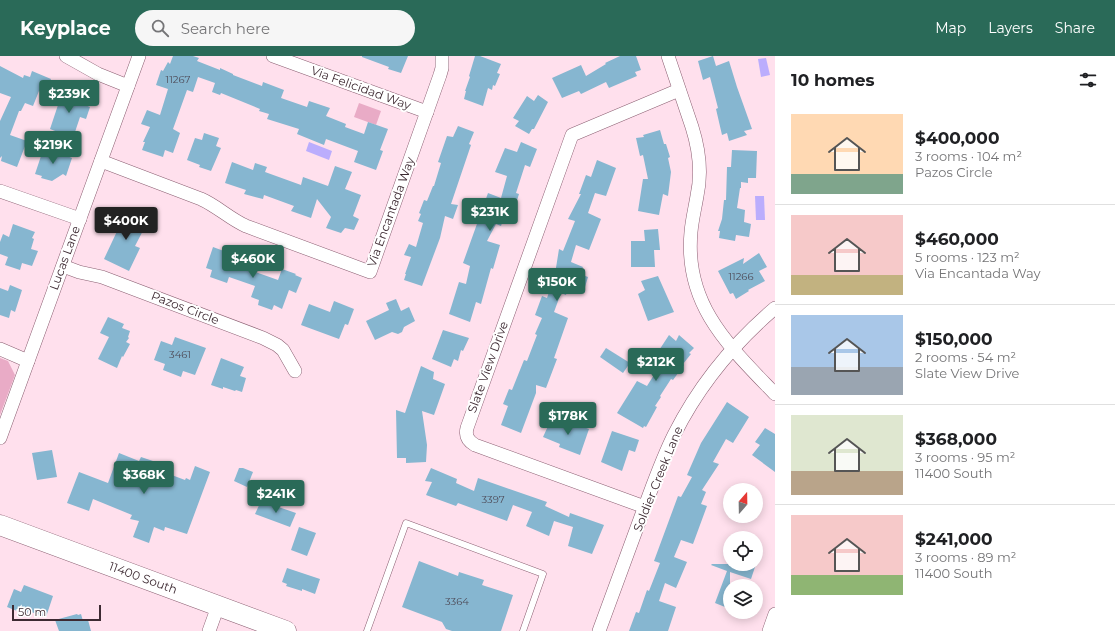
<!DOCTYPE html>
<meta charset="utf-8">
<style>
:root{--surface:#fff;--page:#f6f6f6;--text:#202124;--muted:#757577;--line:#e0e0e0;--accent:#2a6a58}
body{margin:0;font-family:Montserrat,sans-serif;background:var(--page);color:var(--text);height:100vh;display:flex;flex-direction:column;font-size:15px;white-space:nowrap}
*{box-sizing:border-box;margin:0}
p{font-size:13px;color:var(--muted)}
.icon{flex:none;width:22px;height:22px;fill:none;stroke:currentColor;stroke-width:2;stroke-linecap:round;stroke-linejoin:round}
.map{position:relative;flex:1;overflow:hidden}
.side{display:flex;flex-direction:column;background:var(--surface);width:340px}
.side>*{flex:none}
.needle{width:26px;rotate:20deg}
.buttons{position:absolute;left:723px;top:427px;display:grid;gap:8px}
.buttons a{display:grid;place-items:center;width:40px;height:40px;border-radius:50%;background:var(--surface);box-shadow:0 2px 10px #0003;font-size:20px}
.scale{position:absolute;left:12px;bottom:10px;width:89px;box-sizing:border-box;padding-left:4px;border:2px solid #3d2a32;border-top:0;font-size:11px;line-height:14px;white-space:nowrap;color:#3d2a32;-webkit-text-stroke:3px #fff;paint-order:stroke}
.price{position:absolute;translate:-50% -34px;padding:0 9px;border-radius:4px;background:var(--accent);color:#fff;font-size:13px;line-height:26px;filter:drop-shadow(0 1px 2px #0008)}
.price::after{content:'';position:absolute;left:50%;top:24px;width:12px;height:9px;margin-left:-6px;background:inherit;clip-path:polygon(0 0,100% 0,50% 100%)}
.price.active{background:#222;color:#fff}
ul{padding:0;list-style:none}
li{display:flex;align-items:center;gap:12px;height:100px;padding:0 16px}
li+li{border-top:1px solid var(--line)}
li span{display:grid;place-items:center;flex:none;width:112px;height:80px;border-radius:0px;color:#555}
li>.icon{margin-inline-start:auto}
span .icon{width:48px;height:48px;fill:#fffc;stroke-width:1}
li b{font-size:17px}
h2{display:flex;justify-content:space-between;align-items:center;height:48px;padding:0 16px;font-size:17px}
header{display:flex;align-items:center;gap:24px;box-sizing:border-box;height:56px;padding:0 20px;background:var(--accent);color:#fff}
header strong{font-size:19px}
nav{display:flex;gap:22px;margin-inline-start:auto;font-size:14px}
.search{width:280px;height:36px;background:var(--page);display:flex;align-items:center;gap:10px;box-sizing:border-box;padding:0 14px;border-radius:22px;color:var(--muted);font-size:15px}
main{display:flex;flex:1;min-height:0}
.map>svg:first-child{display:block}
.green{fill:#e9abc6}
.water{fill:#bbadfd}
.building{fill:#86b6d0}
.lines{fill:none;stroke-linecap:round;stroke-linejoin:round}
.lane-casing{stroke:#8b5f72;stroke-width:7}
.street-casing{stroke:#8b5f72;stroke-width:14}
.primary-casing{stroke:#8b5f72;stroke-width:21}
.lane{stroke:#fff;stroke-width:6}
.street{stroke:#fff;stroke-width:13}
.primary{stroke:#fff;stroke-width:20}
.labels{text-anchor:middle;stroke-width:4;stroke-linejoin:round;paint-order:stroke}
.number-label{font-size:10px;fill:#4f4d5a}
.street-label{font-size:12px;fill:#3d2a32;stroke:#fff}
</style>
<header>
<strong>Keyplace</strong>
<div class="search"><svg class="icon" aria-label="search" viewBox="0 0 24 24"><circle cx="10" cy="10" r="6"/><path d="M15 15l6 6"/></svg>Search here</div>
<nav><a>Map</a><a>Layers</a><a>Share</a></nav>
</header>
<main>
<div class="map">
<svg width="775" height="575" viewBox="0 0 775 575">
<rect width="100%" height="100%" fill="#ffe0ed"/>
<g class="green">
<polygon points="359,47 381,55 376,69 354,61"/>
<polygon points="0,302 8,305 15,319 0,359"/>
</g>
<g class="water">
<polygon points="766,2 770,19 761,21 758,3"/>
<polygon points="309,86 332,95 329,104 306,95"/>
<polygon points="755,140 764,140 765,164 756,164"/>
</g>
<g class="building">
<polygon points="173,0 193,0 199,2 197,5 220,14 220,12 233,18 233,19 262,30 263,26 284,34 281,42 307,51 309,45 330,52 326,60 346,68 345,71 364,78 368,66 388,73 380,94 383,95 376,114 354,106 358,95 326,83 324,89 297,78 299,73 267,63 269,58 259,55 260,53 221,37 220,39 212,36 215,27 198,21 193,36 187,34 173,73 180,77 173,97 165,94 163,101 142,94 145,86 143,86 150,71 141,68 147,54 160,59 168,33 156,29 161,14 163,15 168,6 170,8"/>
<polygon points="362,0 408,0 401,17 388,13 389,11 362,1"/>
<polygon points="475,0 480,0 501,8 497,17 500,18 495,30 493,29 492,34 488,32 483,50 464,43 466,35 465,35 470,21 469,20"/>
<polygon points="620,0 636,0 641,14 635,16 637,20 609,32 606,26 581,38 579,35 562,42 552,22 581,9 586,20 606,8 605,7"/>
<polygon points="713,0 716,10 729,5 737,31 752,73 744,75 747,79 729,85 727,77 722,79 716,53 718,52 710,21 703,24 698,5"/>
<polygon points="0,10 23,22 24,19 30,21 32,15 51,23 45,38 39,35 33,50 25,47 21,55 19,55 10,79 27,85 17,111 1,105 2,100 0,102 0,65 11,41 0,37"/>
<polygon points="63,34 82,41 80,47 90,51 86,63 80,61 73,82 50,73"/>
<polygon points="538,39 548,46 534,73 532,73 529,78 515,70 519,65 513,62 527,40 534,45"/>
<polygon points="458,70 474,76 469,88 471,89 451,148 458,149 453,163 445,160 440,182 422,230 404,224 406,218 405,218 411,201 404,199 409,188 416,191 423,167 418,165 421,158 419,157 424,144 427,145 433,130 434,130 441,107 438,106 447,80 453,81"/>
<polygon points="660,74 664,88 666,88 670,101 668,102 671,116 668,140 663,138 659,159 638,155 643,123 648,123 643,99 640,100 636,82 644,81 643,79"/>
<polygon points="204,77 219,82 216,90 221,92 211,115 199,111 200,109 187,104 195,82 202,84"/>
<polygon points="521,86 537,93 530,111 525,109 516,137 519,138 513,157 509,156 505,165 503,164 501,170 496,168 487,185 500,189 493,213 491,212 481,248 476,246 470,266 449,258 459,226 466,228 470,210 463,207 488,137 501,142 507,120 495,116 505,92 517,96"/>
<polygon points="44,91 72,102 66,120 63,118 52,125 41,122 42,120 35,118"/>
<polygon points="732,94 757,95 756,122 748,122 748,127 741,126 741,132 740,132 737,152 745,154 744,166 751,168 749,181 736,179 735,185 719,182 720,175 718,175 722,163 724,144 726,144 727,111 731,111"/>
<polygon points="597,104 616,112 606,140 595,137 588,157 601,163 589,194 576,189 571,206 583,211 580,218 588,221 585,231 578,227 575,237 567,235 566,239 561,237 554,256 568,262 554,302 557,303 546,332 536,329 536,337 521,377 501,369 508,350 503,348 509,333 512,334 524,304 527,305 537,279 535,278 542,262 535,259 542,240 547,242 555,218 559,193 563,195 575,165 568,163 581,138 579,138 586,119 591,121"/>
<polygon points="232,106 253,114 255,107 267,111 265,116 301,129 303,121 328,130 335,110 352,116 345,133 361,139 353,160 359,163 354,174 345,172 341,177 326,172 331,161 317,143 311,162 291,155 294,150 264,139 263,143 244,138 246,134 225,127"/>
<polygon points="127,154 148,165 135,190 140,192 129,215 104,203"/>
<polygon points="13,168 35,176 32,182 34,183 31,193 38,195 32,210 22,207 20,214 5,209 8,201 0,198 0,186 3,178 9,181"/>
<polygon points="658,173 660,194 654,194 655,211 631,211 631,185 645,185 644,174"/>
<polygon points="213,191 232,198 231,200 252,208 250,214 278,224 282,213 296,218 295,219 302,222 296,237 289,234 282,253 274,249 272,254 258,249 259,244 251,241 255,230 229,221 227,227 210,221 212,214 206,212"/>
<polygon points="759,197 767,211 759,215 765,225 748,234 749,235 736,243 733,237 730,238 718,215 744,202 743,208"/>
<polygon points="658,220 674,256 648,265 638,238 645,234 641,225"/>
<polygon points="10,229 22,234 15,256 11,254 9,262 0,259 0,232 8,235"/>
<polygon points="396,243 401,255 409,251 415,265 404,271 402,276 398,278 392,276 375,284 366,265 389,254 386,247"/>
<polygon points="334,245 354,253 348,269 345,268 339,283 301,269 309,248 330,256"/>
<polygon points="108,261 124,268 122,272 130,275 128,281 129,282 126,286 130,288 123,301 122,300 117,312 98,303 109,281 100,277"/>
<polygon points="443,274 469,282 463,295 461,294 458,305 454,303 451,311 432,303"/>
<polygon points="669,279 676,285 679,279 694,292 689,297 691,298 683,308 684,309 673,324 671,323 660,340 661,341 655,350 657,351 646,371 644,370 643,372 617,357 637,325 647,330 657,314 653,311 659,304 654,302"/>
<polygon points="175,281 206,292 195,319 183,315 181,321 163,314 165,308 154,304 161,285 172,289"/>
<polygon points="606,292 630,307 623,317 600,301"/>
<polygon points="221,302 244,311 240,320 246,322 242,336 236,334 235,335 223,331 223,333 211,329"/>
<polygon points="421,310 434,316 433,323 445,328 434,359 422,355 427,389 426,406 406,407 406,402 397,402 396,354 405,357"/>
<polygon points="727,346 749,361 733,387 726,383 713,406 719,408 702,434 706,436 701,448 707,450 693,488 681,484 674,501 687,506 676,532 665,527 659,545 676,551 668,575 629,575 636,556 639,557 647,534 649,535 660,507 654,505 678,440 681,441 692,421 687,419 701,387"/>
<polygon points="561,363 589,373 580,399 559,391 560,388 543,381 549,368 558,372"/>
<polygon points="765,372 775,378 775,416 752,399 760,389 755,386"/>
<polygon points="612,375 639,384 635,396 629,394 622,415 601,406"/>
<polygon points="52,394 57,421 37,424 32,397"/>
<polygon points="119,397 139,405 141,401 162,408 161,415 185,424 186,422 190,424 195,410 210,416 187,478 165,471 164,475 154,471 149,487 133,481 139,465 130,463 132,459 93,443 89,455 67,447 79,416 108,427"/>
<polygon points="239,412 243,412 253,416 247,431 234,425"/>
<polygon points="431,412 457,423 456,427 474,435 478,422 547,446 545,450 569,461 570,457 604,469 592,498 568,490 573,471 554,465 549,480 526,470 532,456 513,449 507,465 458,447 456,450 426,439 432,426 425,425"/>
<polygon points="261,445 296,457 290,471 255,458"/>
<polygon points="299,471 316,477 307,500 291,494"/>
<polygon points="419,505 458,520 459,516 484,524 482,529 513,539 501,575 452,575 446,573 442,566 402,551"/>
<polygon points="712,508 756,508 751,523 730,516 730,553 715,547 727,515 711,509"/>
<polygon points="287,512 320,523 315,538 302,533 302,535 286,530 287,528 282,526"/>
<polygon points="24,529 53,540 46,561 28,555 27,559 7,551 14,533 21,536"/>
<polygon points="77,558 78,559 81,558 83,565 88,564 91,575 59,575 55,564"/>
</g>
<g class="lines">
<g class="lane-casing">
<polyline id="lane" points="367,575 406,467 543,518 523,575"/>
</g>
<g class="street-casing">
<g id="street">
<polyline points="66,0 98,18 128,30"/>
<polyline points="273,0 427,56"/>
<path d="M668,0L692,71C699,93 702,117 697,140C695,152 692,164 691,176C684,249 729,290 775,338"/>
<path d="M101,105L201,143C217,150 230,163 246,170L370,216L440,19L442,12V0"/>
<polyline points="0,135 80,163"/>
<polyline points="63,210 79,216 102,221 263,282 277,289 283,294 295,315"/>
<polyline points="0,293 28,305"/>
<polyline points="0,382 139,0"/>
<path d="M645,451L475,389C468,385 465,380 467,372L572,79L679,34"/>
<polyline points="209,575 218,550"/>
<path d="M599,575C613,536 628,497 642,458C652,432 661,405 674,379C698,331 734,287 775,252"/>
<polyline points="769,575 775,558"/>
</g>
</g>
<g class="primary-casing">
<polyline id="primary" points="0,469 286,575"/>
</g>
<use href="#lane" class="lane"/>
<use href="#street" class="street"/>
<use href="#primary" class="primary"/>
</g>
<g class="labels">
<g class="number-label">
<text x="178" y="27">11267</text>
<text x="741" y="224">11266</text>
<text x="180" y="302">3461</text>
<text x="493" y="447">3397</text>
<text x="457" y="549">3364</text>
</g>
<g class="street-label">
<text transform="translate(361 32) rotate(20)" y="4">Via Felicidad Way</text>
<text transform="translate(391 156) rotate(-70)" y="4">Via Encantada Way</text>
<text transform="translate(65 202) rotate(-70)" y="4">Lucas Lane</text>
<text transform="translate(185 252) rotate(21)" y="4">Pazos Circle</text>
<text transform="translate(488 311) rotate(-70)" y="4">Slate View Drive</text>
<text transform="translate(658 423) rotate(-68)" y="4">Soldier Creek Lane</text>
<text transform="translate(143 522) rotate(20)" y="4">11400 South</text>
</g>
</g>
</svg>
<div class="buttons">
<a><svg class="needle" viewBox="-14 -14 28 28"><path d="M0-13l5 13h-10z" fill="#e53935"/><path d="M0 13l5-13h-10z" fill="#757577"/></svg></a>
<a><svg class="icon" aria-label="locate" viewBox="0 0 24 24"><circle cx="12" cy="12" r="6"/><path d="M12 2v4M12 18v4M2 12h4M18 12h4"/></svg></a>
<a><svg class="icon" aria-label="layers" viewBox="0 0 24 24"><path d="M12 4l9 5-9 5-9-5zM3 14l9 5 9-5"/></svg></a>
</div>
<div class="scale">50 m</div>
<b class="price" style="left:69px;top:58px">$239K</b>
<b class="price" style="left:53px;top:109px">$219K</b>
<b class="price" style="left:490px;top:176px">$231K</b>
<b class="price active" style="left:126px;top:185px">$400K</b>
<b class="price" style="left:253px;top:223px">$460K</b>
<b class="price" style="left:557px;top:246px">$150K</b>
<b class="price" style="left:656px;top:326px">$212K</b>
<b class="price" style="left:568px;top:380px">$178K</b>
<b class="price" style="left:144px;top:439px">$368K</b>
<b class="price" style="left:276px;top:458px">$241K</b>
</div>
<section class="side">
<h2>10 homes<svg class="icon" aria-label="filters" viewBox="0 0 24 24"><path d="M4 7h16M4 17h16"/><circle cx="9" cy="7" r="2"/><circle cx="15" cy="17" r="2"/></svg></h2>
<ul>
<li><span style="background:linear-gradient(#ffd9b3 75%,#7fa58c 0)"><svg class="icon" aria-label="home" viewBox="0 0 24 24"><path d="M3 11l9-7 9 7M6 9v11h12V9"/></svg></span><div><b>$400,000</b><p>3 rooms · 104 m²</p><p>Pazos Circle</p></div></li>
<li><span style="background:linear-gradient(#f6c9c9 75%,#c2b280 0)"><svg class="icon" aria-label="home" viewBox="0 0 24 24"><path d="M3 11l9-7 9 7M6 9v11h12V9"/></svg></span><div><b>$460,000</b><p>5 rooms · 123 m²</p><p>Via Encantada Way</p></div></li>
<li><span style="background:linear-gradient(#a9c7e8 65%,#9aa5b1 0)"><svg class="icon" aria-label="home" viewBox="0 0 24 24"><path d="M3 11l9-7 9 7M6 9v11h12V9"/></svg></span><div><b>$150,000</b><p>2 rooms · 54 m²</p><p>Slate View Drive</p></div></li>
<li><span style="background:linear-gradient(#dfe7d0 70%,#b9a48a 0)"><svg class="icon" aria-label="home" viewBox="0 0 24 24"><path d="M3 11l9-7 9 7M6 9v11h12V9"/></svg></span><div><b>$368,000</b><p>3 rooms · 95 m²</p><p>11400 South</p></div></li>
<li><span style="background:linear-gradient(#f6c9c9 75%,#8fb573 0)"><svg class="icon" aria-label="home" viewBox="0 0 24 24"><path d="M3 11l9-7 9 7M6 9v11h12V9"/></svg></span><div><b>$241,000</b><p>3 rooms · 89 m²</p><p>11400 South</p></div></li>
</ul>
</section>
</main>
